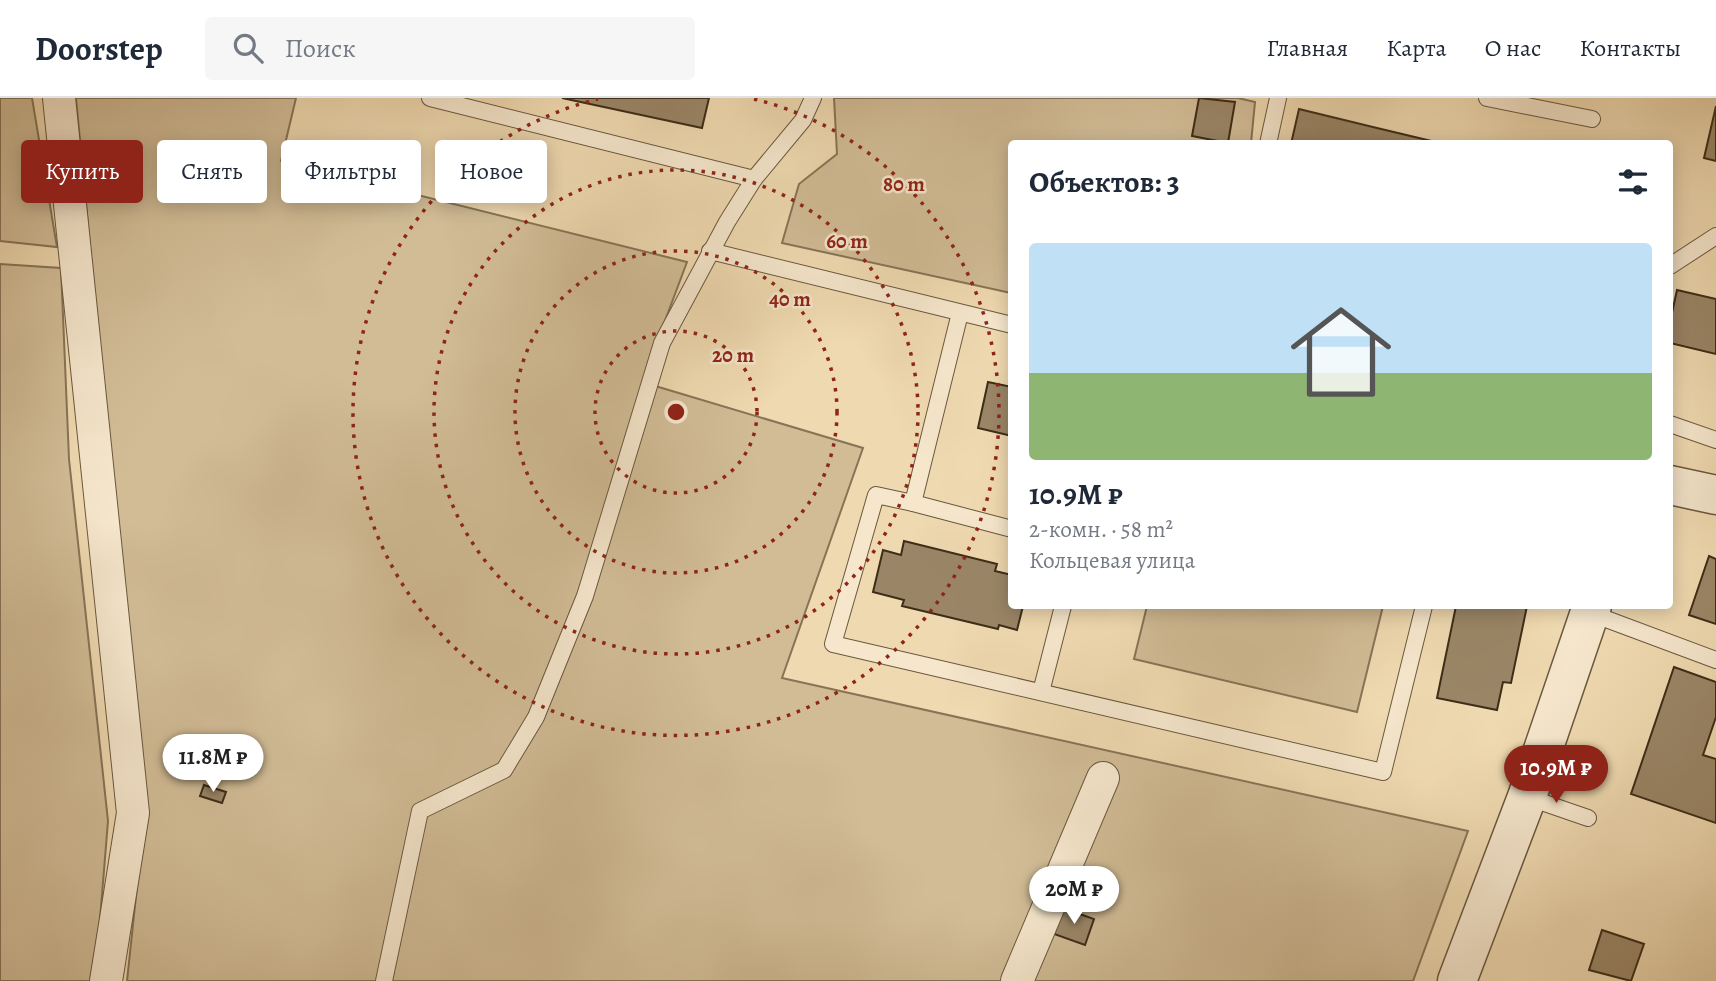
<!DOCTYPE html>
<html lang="ru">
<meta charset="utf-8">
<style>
:root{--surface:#fff;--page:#f6f6f7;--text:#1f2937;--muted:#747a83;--line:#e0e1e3;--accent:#8f2418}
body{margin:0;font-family:Alegreya,serif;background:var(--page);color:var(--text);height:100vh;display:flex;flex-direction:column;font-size:26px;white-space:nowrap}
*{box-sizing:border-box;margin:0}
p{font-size:23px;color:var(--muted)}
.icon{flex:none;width:38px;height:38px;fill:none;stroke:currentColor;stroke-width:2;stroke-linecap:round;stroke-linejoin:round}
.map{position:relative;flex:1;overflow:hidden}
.side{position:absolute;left:1008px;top:42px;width:665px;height:469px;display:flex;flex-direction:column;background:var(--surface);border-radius:7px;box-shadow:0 4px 18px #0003}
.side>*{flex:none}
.guide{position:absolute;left:21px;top:42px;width:665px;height:63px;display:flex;gap:14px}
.price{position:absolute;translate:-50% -60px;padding:0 16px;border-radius:24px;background:#fff;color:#222;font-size:23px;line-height:46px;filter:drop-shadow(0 2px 4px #0008)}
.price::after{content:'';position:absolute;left:50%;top:42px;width:21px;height:16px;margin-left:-10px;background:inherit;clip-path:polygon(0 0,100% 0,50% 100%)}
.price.on{background:var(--accent);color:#fff}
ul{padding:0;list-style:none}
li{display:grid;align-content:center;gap:14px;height:371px;padding:0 21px}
li span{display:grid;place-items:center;height:217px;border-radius:7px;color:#555}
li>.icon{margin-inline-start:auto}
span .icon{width:126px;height:126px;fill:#fffc;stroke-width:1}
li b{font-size:30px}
h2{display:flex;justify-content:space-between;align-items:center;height:84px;padding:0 21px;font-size:30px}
.chip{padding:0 24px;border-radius:7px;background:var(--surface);box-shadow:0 4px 18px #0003;font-size:24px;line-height:63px}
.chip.on{background:var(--accent);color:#fff}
header{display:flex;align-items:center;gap:42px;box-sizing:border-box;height:98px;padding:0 35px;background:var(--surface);border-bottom:2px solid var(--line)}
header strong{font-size:33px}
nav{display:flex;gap:38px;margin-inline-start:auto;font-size:24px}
.search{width:490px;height:63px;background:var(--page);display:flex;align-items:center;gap:18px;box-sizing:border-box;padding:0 24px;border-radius:7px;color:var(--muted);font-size:26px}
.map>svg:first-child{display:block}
.green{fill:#d1bc96;stroke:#877457;stroke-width:2}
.building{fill:#9a8667;stroke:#3d2d18;stroke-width:2}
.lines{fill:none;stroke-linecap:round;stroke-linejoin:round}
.service-casing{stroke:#6a583e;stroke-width:18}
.minor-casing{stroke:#6a583e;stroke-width:34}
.tertiary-casing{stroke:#6a583e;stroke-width:41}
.service{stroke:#f5e6cc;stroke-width:16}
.minor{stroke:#f5e6cc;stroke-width:32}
.tertiary{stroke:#f5e6cc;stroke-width:38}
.ring{fill:none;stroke:#8f2418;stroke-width:3.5;stroke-dasharray:3.5 7}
.centre{fill:#8f2418;stroke:#f5e6cc;stroke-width:3.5}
.ring-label{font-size:21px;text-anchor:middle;font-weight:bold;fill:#8f2418;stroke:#f5e6cc;stroke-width:5;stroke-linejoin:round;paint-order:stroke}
</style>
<header>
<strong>Doorstep</strong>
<div class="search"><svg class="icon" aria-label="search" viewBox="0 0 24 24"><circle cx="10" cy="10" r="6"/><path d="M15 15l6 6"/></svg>Поиск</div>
<nav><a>Главная</a><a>Карта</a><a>О нас</a><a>Контакты</a></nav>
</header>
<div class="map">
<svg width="1716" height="883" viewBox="0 0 1716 883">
<rect width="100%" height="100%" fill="#efd9b0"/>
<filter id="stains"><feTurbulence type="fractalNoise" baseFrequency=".00286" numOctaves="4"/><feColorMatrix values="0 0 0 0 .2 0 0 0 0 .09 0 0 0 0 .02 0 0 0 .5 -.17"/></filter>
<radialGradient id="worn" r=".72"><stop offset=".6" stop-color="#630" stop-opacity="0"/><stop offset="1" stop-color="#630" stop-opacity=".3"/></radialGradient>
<g class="green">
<polygon points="0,0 32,0 57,149 0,143"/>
<polygon points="76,0 296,0 281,63 687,164 642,284 863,350 782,580 1468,733 1413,883 127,883 144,723"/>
<polygon points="834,0 1238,0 1255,4 1251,45 1012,46 1011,195 782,145 799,86 837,56"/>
<polygon points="0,166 61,170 69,361 108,723 95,883 0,883"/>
<polygon points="1147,508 1383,508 1357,614 1134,561"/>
</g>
<g class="building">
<polygon points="562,0 709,0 702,30"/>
<polygon points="1199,0 1235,4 1228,45 1192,38"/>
<polygon points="1716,8 1716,63 1704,60"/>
<polygon points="1299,11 1377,30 1444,46 1291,46"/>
<polygon points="1677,192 1716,201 1716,256 1670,245 1670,224"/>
<polygon points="988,284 1012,289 1012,338 978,330"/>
<polygon points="904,443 997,466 995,473 1012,477 1012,508 1023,508 1017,532 999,527 998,531 902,508 904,502 873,494 883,452 901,457"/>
<polygon points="1709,458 1716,461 1716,526 1689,517"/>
<polygon points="1456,508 1527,508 1511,585 1503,584 1497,612 1437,600"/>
<polygon points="1674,569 1716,584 1716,619 1703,657 1716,661 1716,725 1631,696"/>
<polygon points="204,687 226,694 222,705 200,698"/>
<polygon points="1063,810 1094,821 1085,847 1054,836"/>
<polygon points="1602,832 1644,846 1631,883 1589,872"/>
</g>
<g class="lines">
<g class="service-casing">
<g id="service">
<polyline points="430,0 754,81"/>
<polyline points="1487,0 1592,21"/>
<polyline points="1268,46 1278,0"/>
<polyline points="710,153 1012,227"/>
<polyline points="1670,168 1716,138"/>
<polyline points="960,215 913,405 876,397 833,546 1383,674 1424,508"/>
<polyline points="1670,326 1716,342"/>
<polyline points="913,405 1012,431"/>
<polyline points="1590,515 1716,562"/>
<polyline points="1041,594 1063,508"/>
<polyline points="1527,699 1588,720"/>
<polyline points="384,883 420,713 504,672 536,619 585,498 662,245 727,124 754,81 803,22 813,0"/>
</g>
</g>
<g class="minor-casing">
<g id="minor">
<polyline points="59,0 133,715 106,883"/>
<polyline points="1017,883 1103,680"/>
</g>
</g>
<g class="tertiary-casing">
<g id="tertiary">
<polyline points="1670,387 1716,397"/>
<polyline points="1457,883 1527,699 1592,508"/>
</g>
</g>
<use href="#service" class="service"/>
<use href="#minor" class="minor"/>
<use href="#tertiary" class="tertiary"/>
</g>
<g class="ring">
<circle cx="676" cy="314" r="81"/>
<circle cx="676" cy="314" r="161"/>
<circle cx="676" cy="314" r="242"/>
<path d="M754 1A323 323 0 1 1 598 1"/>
</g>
<circle cx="676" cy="314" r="10" class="centre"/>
<g class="ring-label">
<text x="904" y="93">80 m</text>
<text x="847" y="150">60 m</text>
<text x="790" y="208">40 m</text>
<text x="733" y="264">20 m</text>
</g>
<rect width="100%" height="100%" filter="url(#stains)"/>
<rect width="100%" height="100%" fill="url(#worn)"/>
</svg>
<b class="price" style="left:213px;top:696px">11.8M ₽</b>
<b class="price on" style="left:1556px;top:707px">10.9M ₽</b>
<b class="price" style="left:1074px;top:828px">20M ₽</b>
<div class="guide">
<a class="chip on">Купить</a>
<a class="chip">Снять</a>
<a class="chip">Фильтры</a>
<a class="chip">Новое</a>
</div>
<section class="side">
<h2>Объектов: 3<svg class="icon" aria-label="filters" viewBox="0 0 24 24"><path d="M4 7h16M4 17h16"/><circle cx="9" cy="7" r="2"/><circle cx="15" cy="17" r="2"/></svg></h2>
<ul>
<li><span style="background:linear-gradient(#bfe0f5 60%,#8fb573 0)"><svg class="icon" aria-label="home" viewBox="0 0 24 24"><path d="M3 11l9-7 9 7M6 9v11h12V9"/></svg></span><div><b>10.9M ₽</b><p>2-комн. · 58 m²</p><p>Кольцевая улица</p></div></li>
</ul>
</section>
</div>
